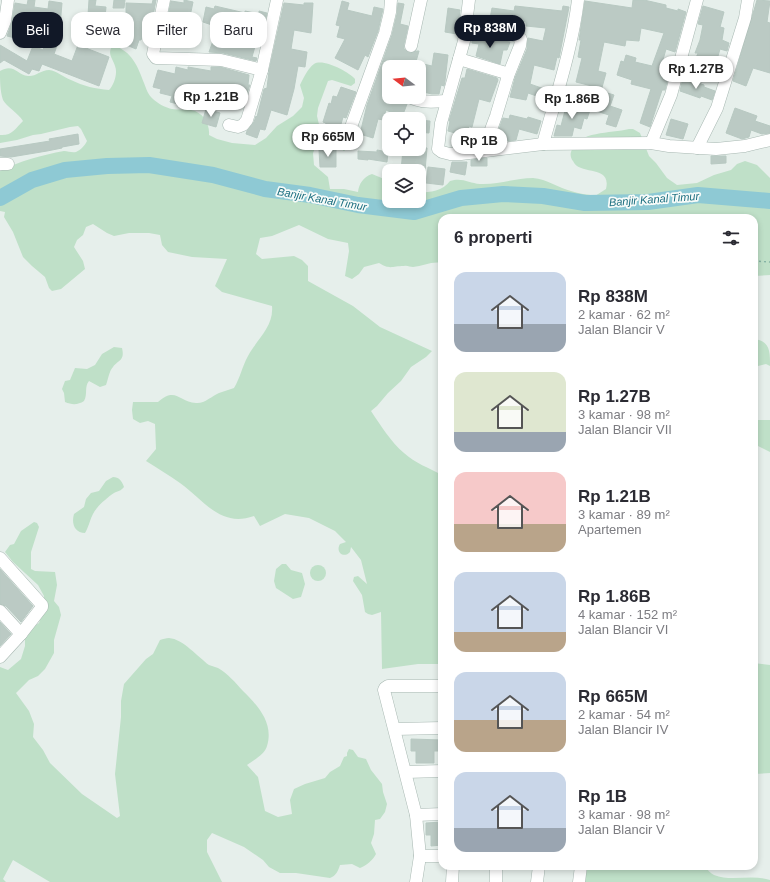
<!DOCTYPE html>
<html lang="id">
<meta charset="utf-8">
<style>
:root{--surface:#fff;--page:#f7f7f7;--text:#2b2b33;--muted:#7c7c81;--accent:#111827}
body{margin:0;font-family:Arial,sans-serif;background:var(--page);color:var(--text);height:100vh;display:flex;flex-direction:column;font-size:15px;white-space:nowrap}
*{box-sizing:border-box;margin:0}
p{font-size:13px;color:var(--muted)}
.icon{flex:none;width:22px;height:22px;fill:none;stroke:currentColor;stroke-width:2;stroke-linecap:round;stroke-linejoin:round}
.map{position:relative;flex:1;overflow:hidden}
.drawer{position:absolute;left:438px;top:214px;width:320px;height:656px;display:flex;flex-direction:column;background:var(--surface);border-radius:12px;box-shadow:0 2px 6px #0003}
.drawer>*{flex:none}
.banner{position:absolute;left:12px;top:12px;width:366px;height:36px;display:flex;gap:8px}
.needle{width:26px;rotate:286deg}
.tools{position:absolute;left:382px;top:60px;display:grid;gap:8px}
.tools a{display:grid;place-items:center;width:44px;height:44px;border-radius:8px;background:var(--surface);box-shadow:0 2px 6px #0003;font-size:20px}
.price{position:absolute;translate:-50% -34px;padding:0 9px;border-radius:14px;background:#fff;color:#222;font-size:13px;line-height:26px;filter:drop-shadow(0 1px 2px #0008)}
.price::after{content:'';position:absolute;left:50%;top:24px;width:12px;height:9px;margin-left:-6px;background:inherit;clip-path:polygon(0 0,100% 0,50% 100%)}
.price.on{background:var(--accent);color:#fff}
ul{padding:0;list-style:none}
li{display:flex;align-items:center;gap:12px;height:100px;padding:0 16px}
li span{display:grid;place-items:center;flex:none;width:112px;height:80px;border-radius:12px;color:#555}
li>.icon{margin-inline-start:auto}
span .icon{width:48px;height:48px;fill:#fffc;stroke-width:1}
li b{font-size:17px}
h2{display:flex;justify-content:space-between;align-items:center;height:48px;padding:0 16px;font-size:17px}
.chip{padding:0 14px;border-radius:12px;background:var(--surface);box-shadow:0 2px 6px #0003;font-size:14px;line-height:36px}
.chip.on{background:var(--accent);color:#fff}
.map>svg:first-child{display:block}
.green{fill:#bfe0c8}
.lines{fill:none;stroke-linecap:round;stroke-linejoin:round}
.river{stroke:#8ec9d4;stroke-width:16}
.building{fill:#bbcac4;stroke:#b8c9c2}
.minor-casing{stroke:#a8b8b2;stroke-width:13}
.path{stroke:#86b3a5;stroke-width:1.5;stroke-dasharray:2 3;stroke-linecap:butt}
.minor{stroke:#fff;stroke-width:12}
.labels{text-anchor:middle;stroke-width:3.5;stroke-linejoin:round;paint-order:stroke}
.water-label{font-size:11px;font-style:italic;fill:#1c6f80;stroke:#f7fbf9}
</style>
<div class="map">
<svg width="770" height="882" viewBox="0 0 770 882">
<rect width="100%" height="100%" fill="#e6efeb"/>
<g class="green">
<path d="M114,46C132,51 138,67 144,83C146,88 148,95 153,99C157,103 166,108 172,109C178,110 185,109 191,110C203,112 210,124 209,135L217,139L232,143L255,145L266,138L277,126L293,116L302,107L304,98L300,85C303,79 308,68 314,64C323,58 349,72 355,79V83L351,86L332,80L328,81L318,108L317,116L321,133L344,141L347,143V148L344,151L334,144L318,146L315,148L313,153L314,165L328,177L330,189H344L358,192C359,184 363,177 372,174L389,181V201H419V193C430,192 443,191 450,181C462,177 469,183 480,184C498,185 515,178 533,178C547,179 558,188 571,191C579,194 587,194 595,196L606,189C612,164 579,176 573,161C571,159 570,155 571,152C578,130 611,134 629,129H633L640,133L649,156L656,163L667,178L677,185L697,183L714,175L731,170L737,164L745,161L757,165L770,178V275L754,276V218H442V263C432,261 423,266 413,267C410,267 407,265 404,266C392,266 390,270 379,263L364,267L359,274L352,279L345,276L349,251L348,243L328,239L299,225L272,236L260,238L256,254L262,259L294,256L302,260L308,266V281L353,306L380,327L432,351L426,357L411,367L401,381L388,393L377,406L371,411C381,426 391,442 404,453C415,463 429,468 442,475V664H418L382,669L381,612L372,615L368,614L365,612L362,595L353,581L354,577L358,576L367,584L361,560L351,547L350,552C344,559 335,552 340,544L346,542L335,531L309,518L285,514L260,526L254,516C220,528 204,500 180,483C169,475 157,468 146,461L156,449L155,424L148,421L140,423L133,419L132,410L133,402H158C176,386 179,402 196,403C204,404 212,396 219,393C224,391 229,390 234,388C240,378 242,367 248,356C257,339 274,327 272,306L222,292L215,286L227,259L192,257L168,252L162,245L160,235L149,233H129L114,236L107,233L93,224L86,227L83,235L77,240L74,247L83,261L85,269L61,289L52,291L49,288L45,277L32,266L23,257L13,232L4,217L5,212L0,211V171C20,161 42,155 64,151C68,151 72,153 76,152C81,150 85,145 87,141L81,129L78,126L70,127L41,134L33,135L17,140L0,143V135C12,136 15,129 23,121C18,113 6,106 3,100C0,91 0,80 0,71C14,63 17,75 28,76C35,77 41,70 49,70C57,71 63,77 71,80C83,86 96,89 109,90C114,85 118,73 115,66C113,59 108,55 111,48Z"/>
<path d="M754,339C770,341 770,351 770,366L766,364L754,367Z"/>
<path d="M114,347L122,348C125,361 119,359 113,367C109,371 108,380 106,385L100,387L89,381C84,387 88,394 84,401C78,405 72,405 65,402L64,393L62,389L65,381L70,380L75,368L87,369L95,365L102,354Z"/>
<polygon points="754,420 770,420 770,452 754,444"/>
<path d="M113,477C119,477 122,481 124,487C121,491 118,491 114,493C108,497 101,503 97,508C90,516 90,525 85,533C75,533 71,524 74,514L84,507L86,499L91,493L99,491L106,481Z"/>
<path d="M34,522L37,523L39,527L31,552V569L35,571L55,572L57,585L54,601L59,607L61,615L54,640V653L45,669L38,676L29,680L16,693L29,711L34,724L33,737L43,750L50,763L82,794L117,818L120,816L115,774L121,717V701L124,684L146,659L153,654L160,640C163,639 166,638 169,638C183,639 198,657 209,665C212,666 215,667 218,668C228,674 235,682 243,691C258,706 274,723 267,746C265,754 254,760 247,765L258,777L265,811L278,817L292,814L290,800L294,789L305,784L325,778L330,772L340,766L344,757L347,756V753L349,749L353,750L358,757L366,759L371,770L382,784L383,792L387,804L385,812L380,819L375,820L374,834L371,843L376,854C373,860 366,866 360,868L352,864L340,865C338,871 336,876 330,878L296,873H280L269,867L263,860L244,847L212,833L207,840V852L222,882H50L13,860L3,879L6,882H0V667L8,670L21,659L25,646V638L32,628L39,623L43,612L44,604V596L38,585L13,562L5,552L10,545L14,544L21,531Z"/>
<polygon points="282,564 286,564 291,570 302,573 305,584 301,597 293,599 276,588 274,581 276,569"/>
<circle cx="318" cy="573" r="8"/>
<polygon points="754,663 770,665 770,773 754,774"/>
<path d="M587,866H705C707,869 710,873 714,875C731,882 752,874 770,880V882H585Z"/>
</g>
<g class="lines">
<polyline class="river" points="0,198 32,180 65,170 107,166 149,165 213,175 265,189 310,195 358,205 414,212 461,198 503,194 543,196 585,203 648,202 698,195 770,201"/>
</g>
<g class="building">
<polygon points="28,0 35,0 34,7 48,9 49,1 62,3 60,26 14,23 34,31 31,42 7,36 12,22 15,3 27,5"/>
<polygon points="89,0 96,0 95,6 106,7 104,28 95,27 95,26 80,24 81,15 88,15"/>
<polygon points="114,0 125,0 124,8 113,8"/>
<polygon points="153,0 156,0 153,16 148,15 148,25 146,25 141,40 139,40 136,49 124,44 130,26 126,26 126,3 152,4"/>
<polygon points="184,0 193,2 185,41 170,38 173,23 167,22 171,1 184,3"/>
<polygon points="633,0 644,0 666,5 666,8 678,11 678,9 686,12 675,52 666,49 661,67 670,70 665,90 662,90 650,127 640,123 651,89 631,84 632,80 617,75 621,61 624,62 626,55 636,58 635,62 652,66 664,33 641,28 639,41 626,40 625,46 604,42 598,71 606,73 601,91 614,95 610,106 622,110 616,127 606,124 609,115 586,108 592,86 576,82 582,58 578,57 581,40 579,40 585,1 632,8"/>
<polygon points="757,0 770,1 767,22 770,23 770,73 753,68 746,86 733,81"/>
<polygon points="342,1 349,3 347,10 372,16 374,7 383,9 378,31 368,57 365,55 358,70 335,58 345,39 337,37 340,26 336,25"/>
<polygon points="284,3 304,5 304,3 313,3 311,33 294,30 291,49 307,52 305,67 298,66 294,89 287,115 271,110 265,130 260,129 257,138 246,134 247,131 254,122 256,116 257,117 264,89 267,88 269,71"/>
<polygon points="398,3 404,4 400,24 408,26 404,44 404,49 410,53 417,51 419,51 415,65 401,61 399,67 389,67 389,97 407,104 402,117 386,110 383,120 378,119 373,138 360,134 367,105 392,35 397,14"/>
<polygon points="215,6 245,13 245,11 259,14 259,11 267,13 260,44 256,43 252,57 257,58 256,61 223,53 209,52 218,27 203,22 206,7 214,9"/>
<polygon points="515,6 562,11 563,6 569,7 560,53 559,58 557,57 554,70 534,65 530,84 550,91 548,100 528,93 526,100 510,97 515,78 527,49 528,38 543,41 546,28 526,26 526,22 512,20 510,27 489,24 492,8 514,11"/>
<polygon points="703,6 724,12 720,27 724,28 722,40 729,43 727,51 720,49 714,70 694,63 698,53 695,53 700,40 703,25 698,24"/>
<polygon points="448,8 460,10 457,34 445,32"/>
<polygon points="48,36 59,40 54,54 72,61 78,45 109,57 99,86 42,64 39,71 32,69 29,74 4,60 0,63 0,45 27,61 33,46 43,50"/>
<polygon points="472,36 510,42 507,50 503,50 500,64 476,56 479,44 472,43"/>
<polygon points="434,53 448,55 445,81 444,86 441,85 439,94 432,94 419,91 419,63 432,66"/>
<polygon points="176,67 188,70 188,67 211,71 211,67 220,67 249,75 248,85 250,85 242,107 226,103 229,94 215,91 212,102 192,97 190,107 170,102 172,96 160,93 161,89 153,87 158,70 175,74"/>
<polygon points="467,69 497,78 498,80 490,102 479,99 472,127 469,126 466,136 448,131 450,121 449,121 462,78 465,78"/>
<polygon points="683,78 704,85 704,87 715,91 712,100 701,96 700,98 680,91"/>
<polygon points="341,87 356,92 346,118 343,117 338,135 324,131 326,123 323,122 329,103 331,104 333,96 337,97"/>
<polygon points="567,103 590,110 587,119 584,118 581,129 574,127 572,136 554,136 557,125 561,126"/>
<polygon points="735,108 757,116 755,121 770,126 770,133 762,134 751,130 749,137 742,139 726,133"/>
<polygon points="206,109 220,113 216,127 202,123"/>
<polygon points="510,115 527,119 528,117 541,121 537,134 519,129 516,140 509,141 496,137 503,118 509,119"/>
<polygon points="671,119 688,124 683,139 666,135"/>
<polygon points="419,120 430,121 429,133 419,132"/>
<polygon points="78,134 79,144 62,147 62,148 47,151 11,157 0,156 0,149 50,141 49,139"/>
<polygon points="419,147 427,148 425,171 401,171 403,149 419,149"/>
<polygon points="336,149 336,167 320,167 319,150"/>
<polygon points="377,150 388,152 387,162 368,159 368,160 358,159 358,151 377,152"/>
<polygon points="711,156 726,156 726,163 711,164"/>
<polygon points="487,158 487,166 471,166 471,160"/>
<polygon points="452,162 467,162 465,175 450,172"/>
<polygon points="428,167 445,169 443,185 426,183"/>
<polygon points="0,569 33,606 21,622 6,606 0,604"/>
<polygon points="0,622 11,634 0,646"/>
<polygon points="411,739 442,740 442,751 434,751 434,763 416,763 416,751 411,751"/>
<polygon points="442,822 442,845 431,846 431,835 426,835 426,823"/>
</g>
<g class="lines">
<g class="minor-casing">
<g id="minor">
<polyline points="164,0 153,54 156,58 221,60 262,70"/>
<polyline points="469,0 464,41 441,123 438,149 442,152 450,154 461,154 543,144 651,143 669,146 716,149 745,146 770,140"/>
<polyline points="466,28 516,35 521,39 520,46 508,76 496,116 483,151"/>
<polyline points="0,33 5,21 8,0"/>
<polyline points="411,46 421,0"/>
<polyline points="459,59 506,73 508,76"/>
<path d="M409,97C421,103 433,102 446,101"/>
<polyline points="229,125 238,127 243,125 247,120 262,70 277,0"/>
<polyline points="347,138 385,33 390,12 391,0"/>
<polyline points="651,143 671,95 697,0"/>
<path d="M543,144C556,96 572,49 578,0"/>
<polyline points="697,148 717,108 745,18 748,0"/>
<polyline points="0,164 8,164"/>
<polyline points="0,558 42,605 42,607 21,634 0,657"/>
<polyline points="0,611 21,634"/>
<polyline points="395,729 442,728"/>
<polyline points="406,772 442,771"/>
<polyline points="416,815 442,814"/>
<polyline points="420,856 442,856"/>
<polyline points="496,866 496,882"/>
<polyline points="416,882 420,856 416,815 384,690 385,688 388,686 442,686"/>
<polyline points="452,882 453,866"/>
<polyline points="537,882 539,866"/>
<polyline points="579,882 581,866"/>
</g>
</g>
<polyline class="path" points="754,261 770,262"/>
<use href="#minor" class="minor"/>
</g>
<g class="labels">
<g class="water-label">
<text transform="translate(322 199) rotate(10)" y="4">Banjir Kanal Timur</text>
<text transform="translate(654 199) rotate(-4)" y="4">Banjir Kanal Timur</text>
</g>
</g>
</svg>
<div class="tools">
<a><svg class="needle" viewBox="-14 -14 28 28"><path d="M0-13l5 13h-10z" fill="#e53935"/><path d="M0 13l5-13h-10z" fill="#7c7c81"/></svg></a>
<a><svg class="icon" aria-label="locate" viewBox="0 0 24 24"><circle cx="12" cy="12" r="6"/><path d="M12 2v4M12 18v4M2 12h4M18 12h4"/></svg></a>
<a><svg class="icon" aria-label="layers" viewBox="0 0 24 24"><path d="M12 4l9 5-9 5-9-5zM3 14l9 5 9-5"/></svg></a>
</div>
<b class="price on" style="left:490px;top:49px">Rp 838M</b>
<b class="price" style="left:696px;top:90px">Rp 1.27B</b>
<b class="price" style="left:211px;top:118px">Rp 1.21B</b>
<b class="price" style="left:572px;top:120px">Rp 1.86B</b>
<b class="price" style="left:328px;top:158px">Rp 665M</b>
<b class="price" style="left:479px;top:162px">Rp 1B</b>
<div class="banner">
<a class="chip on">Beli</a>
<a class="chip">Sewa</a>
<a class="chip">Filter</a>
<a class="chip">Baru</a>
</div>
<section class="drawer">
<h2>6 properti<svg class="icon" aria-label="filters" viewBox="0 0 24 24"><path d="M4 7h16M4 17h16"/><circle cx="9" cy="7" r="2"/><circle cx="15" cy="17" r="2"/></svg></h2>
<ul>
<li><span style="background:linear-gradient(#c9d6e8 65%,#9aa5b1 0)"><svg class="icon" aria-label="home" viewBox="0 0 24 24"><path d="M3 11l9-7 9 7M6 9v11h12V9"/></svg></span><div><b>Rp 838M</b><p>2 kamar · 62 m²</p><p>Jalan Blancir V</p></div></li>
<li><span style="background:linear-gradient(#dfe7d0 75%,#9aa5b1 0)"><svg class="icon" aria-label="home" viewBox="0 0 24 24"><path d="M3 11l9-7 9 7M6 9v11h12V9"/></svg></span><div><b>Rp 1.27B</b><p>3 kamar · 98 m²</p><p>Jalan Blancir VII</p></div></li>
<li><span style="background:linear-gradient(#f6c9c9 65%,#b9a48a 0)"><svg class="icon" aria-label="home" viewBox="0 0 24 24"><path d="M3 11l9-7 9 7M6 9v11h12V9"/></svg></span><div><b>Rp 1.21B</b><p>3 kamar · 89 m²</p><p>Apartemen</p></div></li>
<li><span style="background:linear-gradient(#c9d6e8 75%,#b9a48a 0)"><svg class="icon" aria-label="home" viewBox="0 0 24 24"><path d="M3 11l9-7 9 7M6 9v11h12V9"/></svg></span><div><b>Rp 1.86B</b><p>4 kamar · 152 m²</p><p>Jalan Blancir VI</p></div></li>
<li><span style="background:linear-gradient(#c9d6e8 60%,#b9a48a 0)"><svg class="icon" aria-label="home" viewBox="0 0 24 24"><path d="M3 11l9-7 9 7M6 9v11h12V9"/></svg></span><div><b>Rp 665M</b><p>2 kamar · 54 m²</p><p>Jalan Blancir IV</p></div></li>
<li><span style="background:linear-gradient(#c9d6e8 70%,#9aa5b1 0)"><svg class="icon" aria-label="home" viewBox="0 0 24 24"><path d="M3 11l9-7 9 7M6 9v11h12V9"/></svg></span><div><b>Rp 1B</b><p>3 kamar · 98 m²</p><p>Jalan Blancir V</p></div></li>
</ul>
</section>
</div>
